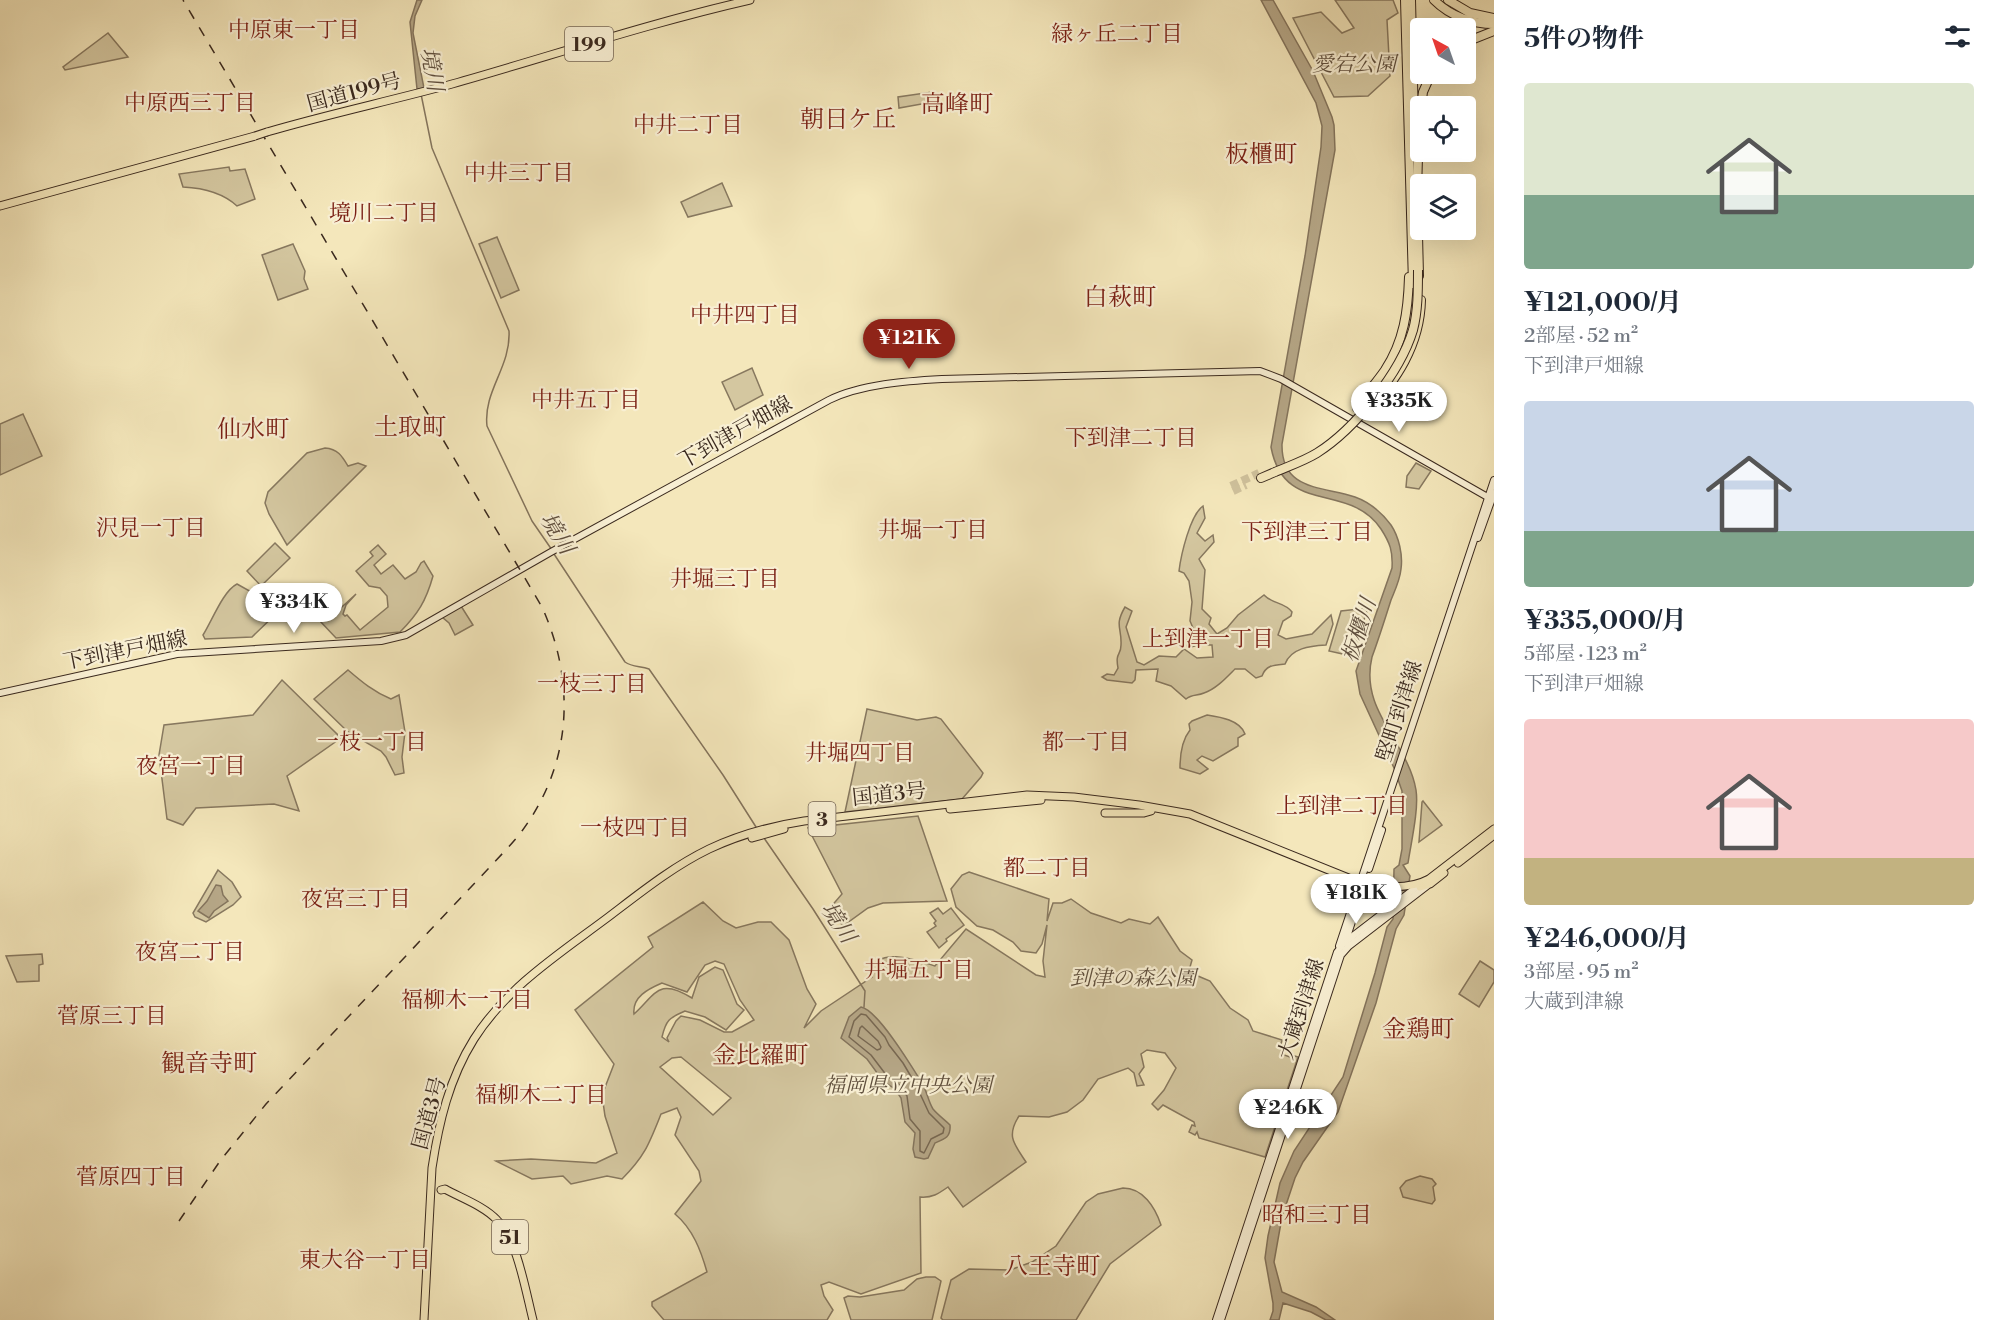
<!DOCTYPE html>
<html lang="ja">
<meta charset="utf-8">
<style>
:root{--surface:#fff;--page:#f2f2f3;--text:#1f2937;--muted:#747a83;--accent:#8f2418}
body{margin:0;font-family:"Libre Bodoni","Noto Serif JP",serif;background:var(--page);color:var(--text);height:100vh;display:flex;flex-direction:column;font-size:22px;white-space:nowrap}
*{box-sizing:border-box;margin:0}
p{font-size:20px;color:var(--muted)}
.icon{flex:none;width:33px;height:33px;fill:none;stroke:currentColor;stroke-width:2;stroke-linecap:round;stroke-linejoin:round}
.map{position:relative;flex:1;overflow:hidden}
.panel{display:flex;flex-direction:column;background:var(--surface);width:510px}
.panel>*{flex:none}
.needle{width:39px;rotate:320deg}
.controls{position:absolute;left:1410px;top:18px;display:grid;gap:12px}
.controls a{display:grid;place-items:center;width:66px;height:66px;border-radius:6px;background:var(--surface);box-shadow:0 6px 24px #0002;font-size:30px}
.price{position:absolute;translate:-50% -51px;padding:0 14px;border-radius:21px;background:#fff;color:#222;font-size:20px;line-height:39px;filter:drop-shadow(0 2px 3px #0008)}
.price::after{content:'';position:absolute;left:50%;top:36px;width:18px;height:14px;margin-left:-9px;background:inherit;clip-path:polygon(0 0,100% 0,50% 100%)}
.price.on{background:var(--accent);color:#fff}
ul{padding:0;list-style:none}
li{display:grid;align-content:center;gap:12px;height:318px;padding:0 30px}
li span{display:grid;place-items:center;height:186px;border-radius:6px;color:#555}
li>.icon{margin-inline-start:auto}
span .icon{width:108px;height:108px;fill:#fffc;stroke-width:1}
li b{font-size:26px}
h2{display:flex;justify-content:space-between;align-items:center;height:72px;padding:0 30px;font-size:26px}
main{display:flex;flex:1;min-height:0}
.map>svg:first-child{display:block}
.green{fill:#d4c7a0;stroke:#87785f;stroke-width:1.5;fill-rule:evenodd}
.water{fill:#b5a686;stroke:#84745c;stroke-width:1.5}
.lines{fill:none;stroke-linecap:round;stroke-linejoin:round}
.shore{stroke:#786852;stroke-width:1.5}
.stream{stroke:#84745c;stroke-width:1.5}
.motorway-tunnel{stroke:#cfc19c;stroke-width:8;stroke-dasharray:8 4;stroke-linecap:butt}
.secondary-casing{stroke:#3a291e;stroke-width:8}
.primary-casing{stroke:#3a291e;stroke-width:9}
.trunk-casing{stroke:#3a291e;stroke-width:9}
.motorway-casing{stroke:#3a291e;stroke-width:10}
.secondary{stroke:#f8efd3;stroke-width:6}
.primary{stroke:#f4e7bb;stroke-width:7}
.trunk{stroke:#f4e7bb;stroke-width:7}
.motorway{stroke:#f4e7bb;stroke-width:8}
.rail{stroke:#3a291e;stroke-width:1.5;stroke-dasharray:10 10;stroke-linecap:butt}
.trunk-bridge-casing{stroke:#3a291e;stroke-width:9;stroke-linecap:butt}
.motorway-bridge-casing{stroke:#3a291e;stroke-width:10;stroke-linecap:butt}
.trunk-bridge{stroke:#f4e7bb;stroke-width:7}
.motorway-bridge{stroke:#f4e7bb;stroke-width:8}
.labels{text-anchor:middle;stroke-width:4.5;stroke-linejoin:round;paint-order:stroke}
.shield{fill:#f8efd3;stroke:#736454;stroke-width:1.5}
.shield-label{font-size:20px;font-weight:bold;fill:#3a291e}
.park-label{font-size:21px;font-style:italic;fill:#60503e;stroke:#f8efd3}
.street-label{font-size:21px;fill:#3a291e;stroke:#f8efd3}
.neighbourhood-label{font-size:22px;fill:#7a1f14;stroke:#f8efd3}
.water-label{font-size:22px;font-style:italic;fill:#5f4e3d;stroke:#f8efd3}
.quarter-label{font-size:24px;fill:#7a1f14;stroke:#f8efd3}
</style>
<main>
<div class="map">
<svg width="1494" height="1320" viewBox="0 0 1494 1320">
<rect width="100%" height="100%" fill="#f4e7bb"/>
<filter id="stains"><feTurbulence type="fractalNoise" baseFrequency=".00333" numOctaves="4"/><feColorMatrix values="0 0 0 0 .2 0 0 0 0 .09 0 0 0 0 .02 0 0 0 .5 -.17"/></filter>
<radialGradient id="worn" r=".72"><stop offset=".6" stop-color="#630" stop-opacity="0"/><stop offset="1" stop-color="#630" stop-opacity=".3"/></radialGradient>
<g class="green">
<polygon points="1335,0 1393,0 1398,13 1387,20 1390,76 1368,96 1334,97 1293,18 1321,12 1342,33 1354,28"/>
<polygon points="108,33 128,57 65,70 63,67"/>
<polygon points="932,92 933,102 899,108 898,97"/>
<path d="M229,167L230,171L245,169L255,199L237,206C222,192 203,188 183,187L179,174Z"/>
<polygon points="722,183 732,206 688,217 681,202"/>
<polygon points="497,237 519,290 501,298 479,244"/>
<polygon points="293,244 305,271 304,279 308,289 278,300 262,255"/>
<polygon points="752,368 763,395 735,410 722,382"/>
<polygon points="23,414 42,456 0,475 0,424"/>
<path d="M325,448C338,449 342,456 348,466L358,463L366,466L287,545L269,514L265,503L268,492L307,453Z"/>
<polygon points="1416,463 1431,471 1419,489 1406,487 1407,476"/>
<path d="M1203,506L1205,518L1197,533L1205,541L1213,535L1214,542L1199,559L1205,570L1202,609L1211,618L1209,624L1217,634L1227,628L1238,615L1264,595C1272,604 1285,602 1292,612L1291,616L1283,621L1278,635L1286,639L1312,634L1331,615L1333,624L1326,645C1310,646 1291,648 1285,664C1274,665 1266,665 1262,676L1256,678L1245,669H1235C1226,678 1216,689 1204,693C1197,696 1192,694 1186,699L1171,686L1156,681L1158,669L1136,670L1135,680L1132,683L1107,680L1102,677L1107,674L1114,675L1118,668C1115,652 1121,656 1121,645C1122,627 1114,626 1125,607L1132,611L1126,627L1137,662L1144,665L1159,656L1176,657L1184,649L1197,658L1213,657L1212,645H1198L1188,648L1183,642L1196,635L1190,621L1192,602L1189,581L1184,573L1179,571C1181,555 1190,515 1203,506Z"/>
<polygon points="275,543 290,558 261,586 247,571"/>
<path d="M378,545L386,554L374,565L381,574L393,565L405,579L416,572L421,563L424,561L433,576C426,601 418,614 400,632L336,638L320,621L329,613L332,616L356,594L346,605L343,614L345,616L347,615L360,630L388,607L387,596L380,588L369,586L356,571L373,556L370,552Z"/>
<path d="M237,584L273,604L279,611L252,637L205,639L203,635C212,621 223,591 237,584Z"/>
<polygon points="461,606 473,625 455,635 449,623 442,617"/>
<polygon points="1368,608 1352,656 1329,651 1341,611"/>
<path d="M348,670C362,682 374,692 391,699L399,695L405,732L402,757L404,773L395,775L386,757L381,751L348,732L314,699Z"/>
<polygon points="282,680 341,738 287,776 299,811 274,804 196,808 183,825 167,819 159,755 164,725 253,715"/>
<polygon points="867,709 917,720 936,717 941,719 983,773 981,777 962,799 845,812"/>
<path d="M1207,715C1220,717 1240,720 1245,734L1238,738V746L1213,761L1202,756L1197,760L1208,769L1200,774L1180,768C1180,755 1182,740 1190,730L1189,724L1192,721Z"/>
<polygon points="1423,801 1442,825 1419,842 1422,802"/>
<polygon points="918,816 947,901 883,903 868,908 843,926 829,909 842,894 808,828"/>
<polygon points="218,870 232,882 241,897 233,905 206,922 195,917 193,913"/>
<path d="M969,872L1049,899L1047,921L1053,903H1062L1071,899L1091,913L1121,923L1129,919L1150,924L1158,917L1180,951L1192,960L1190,967L1198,976L1210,981L1230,1008L1248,1020L1253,1031L1282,1040L1280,1048L1284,1055L1290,1057L1291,1055L1298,1057L1265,1157L1199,1138L1197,1132L1195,1135L1189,1132L1192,1125L1195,1126L1194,1122L1163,1105L1158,1110L1152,1104L1164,1090L1176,1068L1165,1053L1147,1050L1141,1054L1144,1067L1139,1074L1144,1085L1137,1086L1134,1073L1128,1068L1098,1079L1083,1100L1067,1112L1049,1117L1019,1116C1006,1136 1014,1144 1026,1162L963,1207L948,1187C938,1194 932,1198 920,1197L921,1273L861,1294L829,1282L821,1285L824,1296L833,1310L827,1320H664L652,1306V1302L707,1272C701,1251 693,1229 675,1214L701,1181L699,1171L675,1135L681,1117L677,1108L661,1114C649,1144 645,1156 622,1179L607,1176L571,1184L563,1176L532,1179L496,1161L531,1159L596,1163L617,1153L605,1116L602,1095L614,1064L575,1010L653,947L648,937L703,902L723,921L736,928L758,922H771L789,940L807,989L816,1004L804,1028L821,1011L872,977L869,972C878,946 916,960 935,966L966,929L1036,975L1045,977L1043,961L1047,925L1042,944L1036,953L1021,951L1013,942L993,930L977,926L956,907L951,889L962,875ZM715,961L724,964L740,1000L754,1020L732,1032H724L700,1020L681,1016L676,1021L667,1038L669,1042L662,1037C666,1020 669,1018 685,1011L705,1017L726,1030L744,1010L737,1004L723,970L715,967L699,977L692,998C658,977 656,994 634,1014C632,997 648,989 662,983L687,992L705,965ZM681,1057L731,1098L713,1115L660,1067L672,1058Z"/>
<polygon points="938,908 943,914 951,908 964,925 946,939 947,941 939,948 927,932 936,926 934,923 936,921 930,913"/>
<polygon points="42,954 43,964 39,965 39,981 17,982 6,956"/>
<polygon points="1480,961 1494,970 1494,982 1479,1007 1459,994"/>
<polygon points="1420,1176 1432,1179 1436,1184 1433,1187 1435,1200 1432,1204 1403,1197 1400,1188 1406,1181"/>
<path d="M1123,1188C1143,1188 1155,1207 1161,1225L1110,1264L1076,1320H943L941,1318L951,1280L969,1269L1010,1270L1032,1262L1056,1246L1086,1202L1098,1194Z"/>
<polygon points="926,1277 935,1277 941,1281 932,1320 851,1320 844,1298 848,1296 860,1297 904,1290 917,1279"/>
</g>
<g class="water">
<polygon points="417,0 422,0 415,16 413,33 424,88 417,89 410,22"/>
<path d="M1261,0H1273L1313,71L1332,117L1334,125L1335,150L1282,444C1281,491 1322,486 1355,497C1369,502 1382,513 1391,525C1399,537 1403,555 1401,569C1400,580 1395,590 1391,600C1385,619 1379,638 1372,657C1359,711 1408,742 1416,790C1419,809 1411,843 1408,863L1403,865L1410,876L1404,915L1396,929L1376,1003L1338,1112L1303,1162L1295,1178L1282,1217L1274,1262L1282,1292L1316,1307L1335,1320H1326L1311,1312L1283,1303L1279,1320H1270L1273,1311V1303L1265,1258L1268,1236L1280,1183L1294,1151L1343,1077L1375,973L1387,927L1393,919L1394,869L1399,865L1402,849V791L1394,768L1360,694L1356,671L1392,568C1393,551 1390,543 1381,529C1349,481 1284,517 1271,447L1305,256L1321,147L1322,126L1316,103Z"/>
<polygon points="216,885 221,886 223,895 228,901 214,911 209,918 198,911 207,901"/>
<path d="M861,1007C878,1010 912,1067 922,1083C927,1091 928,1101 933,1109C938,1115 945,1120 950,1125C951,1137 945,1139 935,1143L928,1158L924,1159L915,1157L913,1149L915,1133L905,1122L901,1098L895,1089L883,1081L867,1059L841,1038L849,1017Z"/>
</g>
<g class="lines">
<g class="shore">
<polygon points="861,1014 866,1015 885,1037 889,1045 903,1063 916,1085 929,1113 944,1128 943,1133 931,1139 924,1153 920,1151 920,1131 910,1119 907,1096 900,1085 887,1076 871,1055 849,1037 854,1021"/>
<polygon points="862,1026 878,1041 881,1047 880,1049 877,1050 858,1036 860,1028"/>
</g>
<g class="stream">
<path d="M421,94L432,148L509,331C511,367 483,391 487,426L532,521L552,550"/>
<path d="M554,554L625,662C632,667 640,666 649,669L723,775L756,827"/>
<polyline points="764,838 813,909 865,991 864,1007"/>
</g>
<g class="motorway-tunnel">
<polyline points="1231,486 1259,473"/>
<polyline points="1233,491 1246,485"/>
</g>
<g class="secondary-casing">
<g id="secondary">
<polyline points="1478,538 1494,493"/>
<path d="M0,693L177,654L381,641L406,635L551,552L829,400C861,384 907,381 942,379L1260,371L1281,379L1491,499"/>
<polyline points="1369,869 1382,830"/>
<polyline points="1345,943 1366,879"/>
<polyline points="1339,946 1494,480"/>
<polyline points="1216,1320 1337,952 1345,942 1422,883"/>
<polyline points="1221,1320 1341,955 1349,946 1427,886"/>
</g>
</g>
<g class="primary-casing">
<path id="primary" d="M441,1190L445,1189C461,1198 484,1206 497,1220C517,1238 526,1293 533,1320"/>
</g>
<g class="trunk-casing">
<g id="trunk">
<path d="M267,132C328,114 390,101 452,84C551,56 649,23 750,0"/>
<polyline points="0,206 255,136"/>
<polyline points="950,809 1041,800"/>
<polyline points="1105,813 1144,813 1151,811"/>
<polyline points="752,838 784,829"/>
<polyline points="1458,863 1494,835"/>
<polyline points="1420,887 1430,884 1444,873"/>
<path d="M424,1320L432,1168C439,1122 449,1079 474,1039C507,987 559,954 607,918C640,893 672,867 709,849C739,835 771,826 804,821L1027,795L1074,797L1139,805L1190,814L1356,881C1379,887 1407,891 1429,879L1494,829"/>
</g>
</g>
<g class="motorway-casing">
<g id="motorway">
<polyline points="1405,0 1413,284"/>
<polyline points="1411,0 1414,121"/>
<path d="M1434,0C1450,16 1472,24 1494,24"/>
<polyline points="1448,0 1470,13 1494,18"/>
<polyline points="1451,28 1468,19"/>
<polyline points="1466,42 1494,31"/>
<polyline points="1416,79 1420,65"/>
<polyline points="1419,276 1417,192 1419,121 1423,92 1431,74"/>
<path d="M1357,408C1365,395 1376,383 1385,370C1404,341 1408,311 1409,277"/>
<path d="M1367,413C1396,380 1420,346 1421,300"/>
<polyline points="1261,478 1275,472"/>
</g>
</g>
<use href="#secondary" class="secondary"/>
<use href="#primary" class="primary"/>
<use href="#trunk" class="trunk"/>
<use href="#motorway" class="motorway"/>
<path class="rail" d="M179,1221L220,1161L266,1104L488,869C499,857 512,844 522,831C572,763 576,683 542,607L183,0"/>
<g class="trunk-bridge-casing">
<polyline id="trunk-bridge" points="255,136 267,132"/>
</g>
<g class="motorway-bridge-casing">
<path id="motorway-bridge" d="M1275,472C1289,466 1304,461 1317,453C1355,429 1400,373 1413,330C1418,311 1418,290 1418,270"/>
</g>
<use href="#trunk-bridge" class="trunk-bridge"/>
<use href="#motorway-bridge" class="motorway-bridge"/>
</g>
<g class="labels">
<g class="shield">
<rect x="565" y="27" width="48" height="34" rx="4.5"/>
<rect x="808.5" y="802" width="27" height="34" rx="4.5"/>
<rect x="492" y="1220" width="36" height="34" rx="4.5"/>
</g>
<g class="shield-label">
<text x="589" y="51">199</text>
<text x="822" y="826">3</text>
<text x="510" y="1244">51</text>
</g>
<g class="park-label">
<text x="1354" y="71">愛宕公園</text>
<text x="1133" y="985">到津の森公園</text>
<text x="908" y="1092">福岡県立中央公園</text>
</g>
<g class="street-label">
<text transform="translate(354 92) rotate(-15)" y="7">国道199号</text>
<text transform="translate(735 432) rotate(-29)" y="7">下到津戸畑線</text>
<text transform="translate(125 650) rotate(-11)" y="7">下到津戸畑線</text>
<text transform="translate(1399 711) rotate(-72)" y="7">堅町到津線</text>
<text transform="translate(889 794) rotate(-6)" y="7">国道3号</text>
<text transform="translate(1301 1009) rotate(-72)" y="7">大蔵到津線</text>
<text transform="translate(429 1113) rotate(-75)" y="7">国道3号</text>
</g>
<g class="neighbourhood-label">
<text x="294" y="37">中原東一丁目</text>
<text x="1117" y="41">緑ヶ丘二丁目</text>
<text x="190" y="110">中原西三丁目</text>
<text x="688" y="132">中井二丁目</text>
<text x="519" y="180">中井三丁目</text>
<text x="384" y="220">境川二丁目</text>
<text x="745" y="322">中井四丁目</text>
<text x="586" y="407">中井五丁目</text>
<text x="1131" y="445">下到津二丁目</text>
<text x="151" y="535">沢見一丁目</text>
<text x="933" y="537">井堀一丁目</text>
<text x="1307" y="539">下到津三丁目</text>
<text x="725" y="586">井堀三丁目</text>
<text x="1208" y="646">上到津一丁目</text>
<text x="592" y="691">一枝三丁目</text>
<text x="372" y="749">一枝一丁目</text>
<text x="1086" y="749">都一丁目</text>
<text x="860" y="760">井堀四丁目</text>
<text x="191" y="773">夜宮一丁目</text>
<text x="1342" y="813">上到津二丁目</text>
<text x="635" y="835">一枝四丁目</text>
<text x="1047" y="875">都二丁目</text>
<text x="356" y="906">夜宮三丁目</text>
<text x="190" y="959">夜宮二丁目</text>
<text x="919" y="977">井堀五丁目</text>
<text x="467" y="1007">福柳木一丁目</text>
<text x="112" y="1023">菅原三丁目</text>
<text x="541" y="1102">福柳木二丁目</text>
<text x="131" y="1184">菅原四丁目</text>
<text x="1317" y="1222">昭和三丁目</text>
<text x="365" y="1267">東大谷一丁目</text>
</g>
<g class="water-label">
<text transform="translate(433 69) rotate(80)" y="8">境川</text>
<text transform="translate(558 533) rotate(58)" y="8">境川</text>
<text transform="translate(1358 630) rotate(-72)" y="8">板櫃川</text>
<text transform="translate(839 922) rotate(57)" y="8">境川</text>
</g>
<g class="quarter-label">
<text x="957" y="112">高峰町</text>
<text x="848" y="127">朝日ケ丘</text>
<text x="1261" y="162">板櫃町</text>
<text x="1120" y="305">白萩町</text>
<text x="410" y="435">土取町</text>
<text x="253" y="437">仙水町</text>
<text x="1418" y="1037">金鶏町</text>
<text x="760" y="1063">金比羅町</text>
<text x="209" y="1071">観音寺町</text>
<text x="1052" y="1274">八王寺町</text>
</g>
</g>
<rect width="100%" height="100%" filter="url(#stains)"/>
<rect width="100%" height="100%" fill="url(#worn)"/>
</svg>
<div class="controls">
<a><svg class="needle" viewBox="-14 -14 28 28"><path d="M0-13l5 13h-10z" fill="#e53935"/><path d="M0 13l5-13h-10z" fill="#747a83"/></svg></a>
<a><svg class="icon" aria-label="locate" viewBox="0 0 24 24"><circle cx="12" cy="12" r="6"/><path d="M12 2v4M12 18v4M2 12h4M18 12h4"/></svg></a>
<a><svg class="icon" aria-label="layers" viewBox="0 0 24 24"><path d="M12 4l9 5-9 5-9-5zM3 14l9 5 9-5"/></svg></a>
</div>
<b class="price on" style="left:909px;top:370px">¥121K</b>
<b class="price" style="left:1399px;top:433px">¥335K</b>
<b class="price" style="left:294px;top:634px">¥334K</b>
<b class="price" style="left:1356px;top:925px">¥181K</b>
<b class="price" style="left:1288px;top:1140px">¥246K</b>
</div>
<section class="panel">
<h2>5件の物件<svg class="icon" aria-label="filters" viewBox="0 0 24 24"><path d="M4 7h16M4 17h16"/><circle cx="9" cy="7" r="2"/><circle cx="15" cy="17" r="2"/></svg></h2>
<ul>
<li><span style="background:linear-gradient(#dfe7d0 60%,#7fa58c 0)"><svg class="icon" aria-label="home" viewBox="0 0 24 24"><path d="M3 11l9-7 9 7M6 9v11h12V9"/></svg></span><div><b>¥121,000/月</b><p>2部屋 · 52 m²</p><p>下到津戸畑線</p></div></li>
<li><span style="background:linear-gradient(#c9d6e8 70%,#7fa58c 0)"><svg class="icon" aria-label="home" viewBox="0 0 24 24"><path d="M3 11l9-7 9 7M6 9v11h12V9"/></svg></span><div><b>¥335,000/月</b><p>5部屋 · 123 m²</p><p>下到津戸畑線</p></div></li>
<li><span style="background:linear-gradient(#f6c9c9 75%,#c2b280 0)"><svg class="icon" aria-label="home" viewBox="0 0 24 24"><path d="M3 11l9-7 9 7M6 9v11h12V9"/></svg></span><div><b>¥246,000/月</b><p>3部屋 · 95 m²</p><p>大蔵到津線</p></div></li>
</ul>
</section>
</main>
